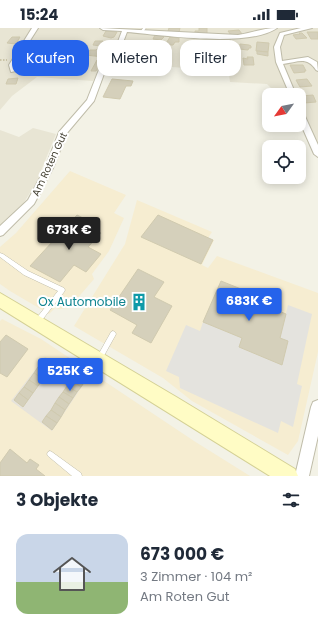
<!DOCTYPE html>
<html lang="de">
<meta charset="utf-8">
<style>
:root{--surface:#fff;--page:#f2f2f3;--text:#1f2937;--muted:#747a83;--accent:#2563eb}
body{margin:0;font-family:Poppins,sans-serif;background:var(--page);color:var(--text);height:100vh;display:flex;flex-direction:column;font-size:15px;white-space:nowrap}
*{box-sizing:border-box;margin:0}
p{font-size:13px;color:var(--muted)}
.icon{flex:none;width:22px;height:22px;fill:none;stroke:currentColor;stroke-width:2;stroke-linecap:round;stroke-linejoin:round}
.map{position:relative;height:448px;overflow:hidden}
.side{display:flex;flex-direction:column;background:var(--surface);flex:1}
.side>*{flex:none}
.guide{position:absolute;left:12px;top:12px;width:294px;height:36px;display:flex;gap:8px}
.needle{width:26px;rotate:237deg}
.tools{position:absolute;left:262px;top:60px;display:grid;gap:8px}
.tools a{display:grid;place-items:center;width:44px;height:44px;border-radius:8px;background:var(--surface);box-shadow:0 2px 10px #0003;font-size:20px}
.price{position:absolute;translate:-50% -34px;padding:0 9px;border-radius:4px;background:var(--accent);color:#fff;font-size:13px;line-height:26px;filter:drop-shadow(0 1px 2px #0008)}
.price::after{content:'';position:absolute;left:50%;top:24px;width:12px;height:9px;margin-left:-6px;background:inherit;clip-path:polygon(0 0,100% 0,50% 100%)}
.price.on{background:#222;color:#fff}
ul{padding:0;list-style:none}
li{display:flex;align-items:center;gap:12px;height:100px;padding:0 16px}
li span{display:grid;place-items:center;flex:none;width:112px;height:80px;border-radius:12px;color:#555}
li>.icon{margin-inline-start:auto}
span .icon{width:48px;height:48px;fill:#fffc;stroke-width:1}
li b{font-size:17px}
h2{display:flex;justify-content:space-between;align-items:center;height:48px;padding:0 16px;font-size:17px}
.tag{padding:0 14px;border-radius:12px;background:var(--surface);box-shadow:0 2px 10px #0003;font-size:14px;line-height:36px}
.tag.on{background:var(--accent);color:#fff}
.status{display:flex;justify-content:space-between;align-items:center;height:28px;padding:0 20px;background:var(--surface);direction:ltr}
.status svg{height:11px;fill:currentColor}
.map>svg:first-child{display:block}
.residential{fill:#e8e5d4}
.commercial{fill:#f6edd1}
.industrial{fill:#e6e3db}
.parking{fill:#e4e3de}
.building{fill:#d5d0bb;stroke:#d0caaf}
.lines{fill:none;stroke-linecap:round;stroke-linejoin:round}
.service-casing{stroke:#bfbca9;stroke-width:1}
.minor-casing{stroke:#bfbca9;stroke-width:2}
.secondary-casing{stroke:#d4d095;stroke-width:2}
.path{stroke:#c1bb9a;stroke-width:1.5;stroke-dasharray:1.5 1.5;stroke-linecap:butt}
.service{fill:#fff;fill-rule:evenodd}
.minor{fill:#fff;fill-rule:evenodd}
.secondary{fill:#fffcc5;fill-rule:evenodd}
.labels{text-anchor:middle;stroke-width:4;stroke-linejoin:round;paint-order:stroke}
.far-street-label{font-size:10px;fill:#464335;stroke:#fff}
.culture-label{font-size:12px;fill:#0d838f;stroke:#fff;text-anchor:end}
</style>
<div class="status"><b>15:24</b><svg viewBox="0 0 49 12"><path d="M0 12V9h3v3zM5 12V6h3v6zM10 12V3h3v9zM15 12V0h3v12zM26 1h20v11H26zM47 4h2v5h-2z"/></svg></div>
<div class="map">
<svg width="318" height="448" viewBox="0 0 318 448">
<rect width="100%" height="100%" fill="#f3f2e6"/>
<g class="residential">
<polygon points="0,0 318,0 318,118 299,75 299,67 295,67 294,65 276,65 267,56 230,54 228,39 230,25 206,23 189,26 184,40 160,38 162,27 149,27 146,39 104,33 93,53 37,49 12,68 0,82"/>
<polygon points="33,100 56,106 36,155 23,176 0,198 0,102 19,109"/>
</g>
<g class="commercial">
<polygon points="70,143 126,167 114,185 124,190 109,223 92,246 94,251 69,280 59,281 55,280 49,286 10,263 0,256 0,219 16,205"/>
<polygon points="137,172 212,204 208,210 214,212 202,237 208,240 217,228 318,265 318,324 298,413 288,427 192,373 163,350 74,298 125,216"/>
<polygon points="2,291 41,311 194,413 250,448 0,448 0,293"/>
</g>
<polygon class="industrial" points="45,329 54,334 61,333 68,329 73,333 76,340 89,348 52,403 11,373"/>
<polygon class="parking" points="288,277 312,286 297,356 302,358 293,399 281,393 278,405 180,360 179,349 166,343 186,297 200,303 203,294 242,310 280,310"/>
<g class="building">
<polygon points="169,0 180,0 179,4 168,3"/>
<polygon points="199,0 207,0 207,7 195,7 195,3 199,3"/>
<polygon points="239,2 242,6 231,7 228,3"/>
<polygon points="106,3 117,4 114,9 111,10 103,8"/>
<polygon points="307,4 318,4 318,11 311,11"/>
<polygon points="156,5 164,6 163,9 164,9 161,12 153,11"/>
<polygon points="299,5 302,5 307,10 296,11 293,7 300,6"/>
<polygon points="12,9 20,9 16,16 7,15"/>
<polygon points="170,9 179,10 179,14 175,14 173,17 165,17"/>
<polygon points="220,11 230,11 231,14 227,14 228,16 221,16"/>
<polygon points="95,13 103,13 101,18 93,17"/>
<polygon points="206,13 217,13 217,18 207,19 206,18"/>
<polygon points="257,14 269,15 268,24 256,23"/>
<polygon points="111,15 120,16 114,26 105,24"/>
<polygon points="240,16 249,17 251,18 251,20 249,20 248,22 239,21"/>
<polygon points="33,17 42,18 39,23 29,22"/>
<polygon points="191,18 203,20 203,22 190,22"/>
<polygon points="97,21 100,21 99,23 106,23 103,29 86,27 90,22 96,22"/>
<polygon points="257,23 268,24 268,28 257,26"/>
<polygon points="123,26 134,27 137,28 135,31 132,32 120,30"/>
<polygon points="25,27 35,27 31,32 21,32"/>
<polygon points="247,29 253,29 254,37 244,37 243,30 248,31"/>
<polygon points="97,32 103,33 96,43 91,43"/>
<polygon points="25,36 36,36 34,42 22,42"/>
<polygon points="290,37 303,37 306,43 304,43 305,44 294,45"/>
<polygon points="18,50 16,56 6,56 8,51"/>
<polygon points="112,51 133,53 131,58 126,58 120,71 103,69"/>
<polygon points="307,51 312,58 300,59 296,52"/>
<polygon points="313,67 316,74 304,75 301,68"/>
<polygon points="77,187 85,191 82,195 101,205 88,219 101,226 86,244 74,237 60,254 30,238"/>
<polygon points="158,187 213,212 201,236 141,209"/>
<polygon points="138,241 164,254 154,269 172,278 151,315 132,305 137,297 110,282"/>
<polygon points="221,253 266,271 264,277 286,286 280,310 288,313 282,337 239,319 242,310 203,294"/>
<polygon points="6,307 28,321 7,349 0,345 0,314"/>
<polygon points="38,339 48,345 43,351 34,345"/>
<polygon points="79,341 89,347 85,353 75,346"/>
<polygon points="34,345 43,351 38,358 29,352"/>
<polygon points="75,346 85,353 81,359 71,352"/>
<polygon points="29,352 38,358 33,365 24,359"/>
<polygon points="71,352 81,359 77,364 67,358"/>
<polygon points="67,358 77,364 73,370 63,364"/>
<polygon points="24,359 33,365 28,372 19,365"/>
<polygon points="63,364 73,370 69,376 59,369"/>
<polygon points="19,365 28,372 23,379 14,372"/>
<polygon points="59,369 69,376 65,382 55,375"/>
<polygon points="55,375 65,382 61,389 51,382"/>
<polygon points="51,382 61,389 57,395 46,388"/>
<polygon points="46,388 57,395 52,402 42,394"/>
<polygon points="10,421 27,435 30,431 39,437 36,441 45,448 0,448 0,435"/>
</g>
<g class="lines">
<g class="service-casing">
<g id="service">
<polygon points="143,0 146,0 143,4 141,4 141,3"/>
<polygon points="0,225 3,226 28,243 64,260 65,262 64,264 39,296 37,297 35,296 34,294 35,292 58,263 24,247 0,229"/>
<polygon points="113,303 115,304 116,306 115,308 101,333 99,334 97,333 96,331 97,329 111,304"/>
<polygon points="50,423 52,424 81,445 82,448 72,448 48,428 47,426 48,424"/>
</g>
</g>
<g class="minor-casing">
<g id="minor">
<polygon points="32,0 38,0 17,33 15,37 16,43 11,44 9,37"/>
<path d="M100,0L238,7C251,5 264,0 277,0C249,20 162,7 127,4L119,25L108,35L94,73L67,105L53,140L34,176L3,207L0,208V198L28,172L45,140L59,104L87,72L102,34L114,24L122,3L103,2Z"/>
<path d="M301,0H312L284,7L280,19L282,33L308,29L317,34L318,43L316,42C307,28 298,34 283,36L296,67H290L276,34L274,19L280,5Z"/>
<polygon points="299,82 303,84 318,117 318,129 314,126 299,92"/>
<polygon points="318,372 318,408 309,448 295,448 311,379 313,374"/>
</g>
</g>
<g class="secondary-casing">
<polygon id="secondary" points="0,265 178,370 295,441 298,448 270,448 0,280"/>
</g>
<polyline class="path" points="0,32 7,32"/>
<use href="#service" class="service"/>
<use href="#minor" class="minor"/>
<use href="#secondary" class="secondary"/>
</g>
<defs>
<g id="building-bare" transform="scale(1.38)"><path d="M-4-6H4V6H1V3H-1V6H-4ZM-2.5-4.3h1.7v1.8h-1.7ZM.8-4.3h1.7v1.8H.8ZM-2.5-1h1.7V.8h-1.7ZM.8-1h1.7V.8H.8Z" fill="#0f9aa8" stroke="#fff" stroke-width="2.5" paint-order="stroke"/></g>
</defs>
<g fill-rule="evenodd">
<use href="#building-bare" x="139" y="274"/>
</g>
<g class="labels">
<g class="far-street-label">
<text transform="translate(49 136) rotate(-65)" y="4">Am Roten Gut</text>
</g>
<g class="culture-label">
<text x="126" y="278">Ox Automobile</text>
</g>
</g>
</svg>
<div class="tools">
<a><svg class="needle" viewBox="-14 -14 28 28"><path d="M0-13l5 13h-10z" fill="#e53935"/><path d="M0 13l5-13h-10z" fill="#747a83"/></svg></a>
<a><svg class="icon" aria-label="locate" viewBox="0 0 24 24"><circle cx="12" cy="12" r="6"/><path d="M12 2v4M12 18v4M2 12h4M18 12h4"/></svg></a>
</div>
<b class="price on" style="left:69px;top:223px">673K €</b>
<b class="price" style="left:249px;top:294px">683K €</b>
<b class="price" style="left:70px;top:364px">525K €</b>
<div class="guide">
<a class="tag on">Kaufen</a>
<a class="tag">Mieten</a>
<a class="tag">Filter</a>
</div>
</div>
<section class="side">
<h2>3 Objekte<svg class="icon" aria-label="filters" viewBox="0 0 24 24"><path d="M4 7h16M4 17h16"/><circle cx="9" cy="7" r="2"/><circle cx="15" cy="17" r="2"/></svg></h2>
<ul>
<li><span style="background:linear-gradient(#c9d6e8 60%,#8fb573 0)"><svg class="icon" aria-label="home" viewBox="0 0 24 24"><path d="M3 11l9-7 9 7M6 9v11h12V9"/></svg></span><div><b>673 000 €</b><p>3 Zimmer · 104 m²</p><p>Am Roten Gut</p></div></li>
</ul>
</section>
